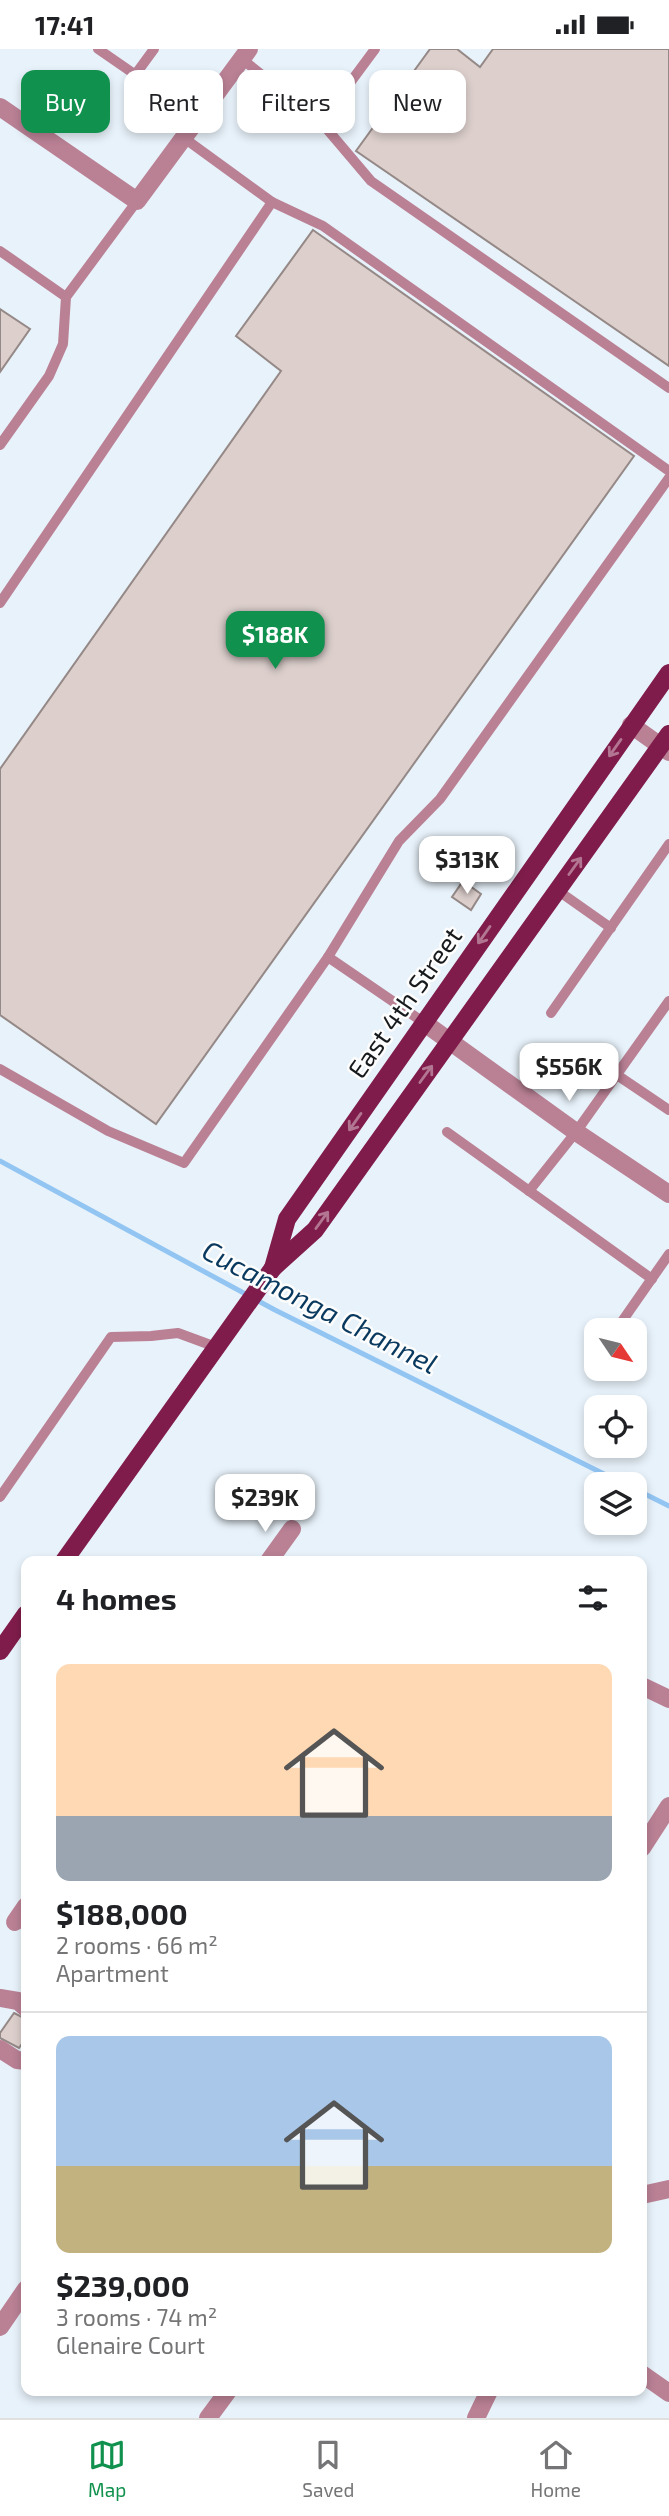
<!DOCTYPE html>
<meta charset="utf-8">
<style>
:root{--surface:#fff;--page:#f6f6f6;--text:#202124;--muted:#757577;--line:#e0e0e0;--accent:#10914e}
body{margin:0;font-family:"Exo 2",sans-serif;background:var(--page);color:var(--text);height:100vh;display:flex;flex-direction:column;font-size:26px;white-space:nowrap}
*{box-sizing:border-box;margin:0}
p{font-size:23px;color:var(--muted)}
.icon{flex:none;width:38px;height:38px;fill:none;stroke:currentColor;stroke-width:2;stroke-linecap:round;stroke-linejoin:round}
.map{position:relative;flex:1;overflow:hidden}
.drawer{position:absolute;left:21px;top:1507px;width:626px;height:840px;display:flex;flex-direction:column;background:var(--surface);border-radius:14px;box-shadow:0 4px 10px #0003}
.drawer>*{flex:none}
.top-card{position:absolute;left:21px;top:21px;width:628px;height:63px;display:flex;gap:14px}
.needle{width:46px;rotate:125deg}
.tools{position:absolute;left:584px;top:1269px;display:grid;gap:14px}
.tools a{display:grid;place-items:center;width:63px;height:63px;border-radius:14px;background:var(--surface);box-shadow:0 4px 10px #0003;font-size:35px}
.price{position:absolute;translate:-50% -60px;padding:0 16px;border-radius:14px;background:#fff;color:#222;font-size:23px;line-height:46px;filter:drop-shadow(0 2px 4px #0008)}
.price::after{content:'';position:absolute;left:50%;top:42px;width:21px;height:16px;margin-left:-10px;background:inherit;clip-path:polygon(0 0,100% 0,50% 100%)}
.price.current{background:var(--accent);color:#fff}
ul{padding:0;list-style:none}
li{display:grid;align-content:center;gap:14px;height:371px;padding:0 35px}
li+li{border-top:2px solid var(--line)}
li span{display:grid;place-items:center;height:217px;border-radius:14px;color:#555}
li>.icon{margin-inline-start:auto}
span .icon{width:126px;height:126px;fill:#fffc;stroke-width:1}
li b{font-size:30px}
h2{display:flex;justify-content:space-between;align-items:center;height:84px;padding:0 35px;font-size:30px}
.pill{padding:0 24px;border-radius:14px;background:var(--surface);box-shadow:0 4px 10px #0003;font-size:24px;line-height:63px}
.pill.current{background:var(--accent);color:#fff}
.status{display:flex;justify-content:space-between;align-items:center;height:49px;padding:0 35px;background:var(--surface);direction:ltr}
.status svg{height:19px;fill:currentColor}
.tabs{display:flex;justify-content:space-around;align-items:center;height:98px;border-top:2px solid var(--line);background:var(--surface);font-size:19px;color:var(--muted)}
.tabs a{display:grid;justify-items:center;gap:4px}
.tabs .current{color:var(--accent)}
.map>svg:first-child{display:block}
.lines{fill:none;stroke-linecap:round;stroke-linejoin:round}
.stream{stroke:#93c5f3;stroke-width:5}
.building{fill:#dccfcc;stroke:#958987;stroke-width:2}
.service{stroke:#ba8195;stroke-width:10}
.minor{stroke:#ba8195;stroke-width:18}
.tertiary{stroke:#ba8195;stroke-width:18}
.primary{stroke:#801c4b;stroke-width:18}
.oneway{stroke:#b27692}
.labels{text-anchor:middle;stroke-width:5;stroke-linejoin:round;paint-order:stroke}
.street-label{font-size:26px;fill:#171a1d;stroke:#fdfdfd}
.water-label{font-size:28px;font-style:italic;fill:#09395e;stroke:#fdfdfd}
</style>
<div class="status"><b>17:41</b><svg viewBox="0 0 49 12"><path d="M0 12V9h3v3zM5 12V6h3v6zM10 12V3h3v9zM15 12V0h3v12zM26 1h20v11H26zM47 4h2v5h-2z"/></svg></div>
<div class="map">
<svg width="669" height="2369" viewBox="0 0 669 2369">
<rect width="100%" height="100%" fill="#e8f2fa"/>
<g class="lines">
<g class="stream">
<polyline points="0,1112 275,1261 624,1435"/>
<polyline points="635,1440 669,1457"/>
</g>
</g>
<g class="building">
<polygon points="430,0 457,0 480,18 493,0 669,0 669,317 356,102"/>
<polygon points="313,181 634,407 156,1075 0,966 0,720 281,322 236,287"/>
<polygon points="0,260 30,280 0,323"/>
<polygon points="463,832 481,845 471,861 452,848"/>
<polygon points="14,1964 26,1970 26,1989 19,1999 0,1989 0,1984"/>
</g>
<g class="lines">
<g class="service">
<polyline points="98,0 198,69"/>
<polyline points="242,10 321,73 375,0"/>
<polyline points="135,26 154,0"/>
<polyline points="321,73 371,132 669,339"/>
<polyline points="184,89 272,153 323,177 669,422"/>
<polyline points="0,202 66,248"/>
<polyline points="0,396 49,327 63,295 66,248 137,152"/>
<polyline points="0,554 272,153"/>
<polyline points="557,841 611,879"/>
<polyline points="551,964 669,795"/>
<polyline points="423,973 328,908 399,792 440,750 669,429"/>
<polyline points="0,1020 108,1082 184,1114 328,908"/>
<polyline points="617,1026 669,1061"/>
<polyline points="447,1083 652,1230"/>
<polyline points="529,1142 576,1083 669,952"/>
<polyline points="616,1281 669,1205"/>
<polyline points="0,1448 111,1288 151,1287 178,1284 216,1298"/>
</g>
<g class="minor">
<polyline points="631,676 669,703"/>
<polyline points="269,1512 292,1480"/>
<polyline points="642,1637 669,1650"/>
<polyline points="642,1799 669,1757"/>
<polyline points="15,1873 26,1857"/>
<polyline points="0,1949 18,1952 26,1959"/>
<polyline points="0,2000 17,2011 26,2012"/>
<polyline points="642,2146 669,2140"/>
<polyline points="0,2278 26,2240"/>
<polyline points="642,2325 669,2344"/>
<polyline points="208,2369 228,2342"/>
<polyline points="476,2369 489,2342"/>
</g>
<g class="tertiary">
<polyline points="0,58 137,152 249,0"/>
<polyline points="423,973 576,1083 669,1145"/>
</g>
<g class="primary">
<polyline points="273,1219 287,1170 669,624"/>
<polyline points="64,1512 273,1219 315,1181 669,685"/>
<polyline points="0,1602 26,1565"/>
</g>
</g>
<defs><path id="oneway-shaft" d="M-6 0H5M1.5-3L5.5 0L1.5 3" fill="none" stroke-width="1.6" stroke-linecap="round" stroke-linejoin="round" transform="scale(1.75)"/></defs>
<g class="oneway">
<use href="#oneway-shaft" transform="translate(615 699) rotate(125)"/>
<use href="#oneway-shaft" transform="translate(575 817) rotate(-54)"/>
<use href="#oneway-shaft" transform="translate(484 886) rotate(125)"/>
<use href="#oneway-shaft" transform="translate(426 1025) rotate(-54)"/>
<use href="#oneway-shaft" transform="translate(355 1073) rotate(125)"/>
<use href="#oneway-shaft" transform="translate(322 1171) rotate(-54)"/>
</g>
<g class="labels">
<g class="street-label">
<text transform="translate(405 954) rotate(-55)" y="9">East 4th Street</text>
</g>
<g class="water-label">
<text transform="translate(320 1258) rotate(27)" y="10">Cucamonga Channel</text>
</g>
</g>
</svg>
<div class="tools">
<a><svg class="needle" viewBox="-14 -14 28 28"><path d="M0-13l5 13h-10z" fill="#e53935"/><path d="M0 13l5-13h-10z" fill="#757577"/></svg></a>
<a><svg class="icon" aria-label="locate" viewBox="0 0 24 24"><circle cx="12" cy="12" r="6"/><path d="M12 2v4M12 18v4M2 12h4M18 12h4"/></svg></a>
<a><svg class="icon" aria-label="layers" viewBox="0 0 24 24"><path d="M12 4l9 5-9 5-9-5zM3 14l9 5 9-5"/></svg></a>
</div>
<b class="price current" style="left:275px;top:622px">$188K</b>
<b class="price" style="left:467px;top:847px">$313K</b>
<b class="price" style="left:569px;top:1054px">$556K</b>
<b class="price" style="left:265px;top:1485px">$239K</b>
<div class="top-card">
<a class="pill current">Buy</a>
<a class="pill">Rent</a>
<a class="pill">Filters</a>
<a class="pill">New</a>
</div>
<section class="drawer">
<h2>4 homes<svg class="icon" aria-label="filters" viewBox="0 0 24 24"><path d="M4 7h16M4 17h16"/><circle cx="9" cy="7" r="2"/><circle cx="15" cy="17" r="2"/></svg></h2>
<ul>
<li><span style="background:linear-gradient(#ffd9b3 70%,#9aa5b1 0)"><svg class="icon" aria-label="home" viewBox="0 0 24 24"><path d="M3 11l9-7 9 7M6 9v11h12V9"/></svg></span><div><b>$188,000</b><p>2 rooms · 66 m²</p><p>Apartment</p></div></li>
<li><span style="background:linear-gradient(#a9c7e8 60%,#c2b280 0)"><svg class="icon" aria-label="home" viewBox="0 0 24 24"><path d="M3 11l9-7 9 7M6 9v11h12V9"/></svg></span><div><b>$239,000</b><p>3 rooms · 74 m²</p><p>Glenaire Court</p></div></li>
</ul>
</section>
</div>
<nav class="tabs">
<a class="current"><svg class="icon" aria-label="map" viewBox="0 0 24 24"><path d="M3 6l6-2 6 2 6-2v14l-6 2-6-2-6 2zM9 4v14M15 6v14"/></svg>Map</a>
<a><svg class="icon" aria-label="saved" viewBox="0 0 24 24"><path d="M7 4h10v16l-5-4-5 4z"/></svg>Saved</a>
<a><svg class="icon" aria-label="home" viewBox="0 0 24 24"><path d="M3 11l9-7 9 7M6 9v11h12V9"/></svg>Home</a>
</nav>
